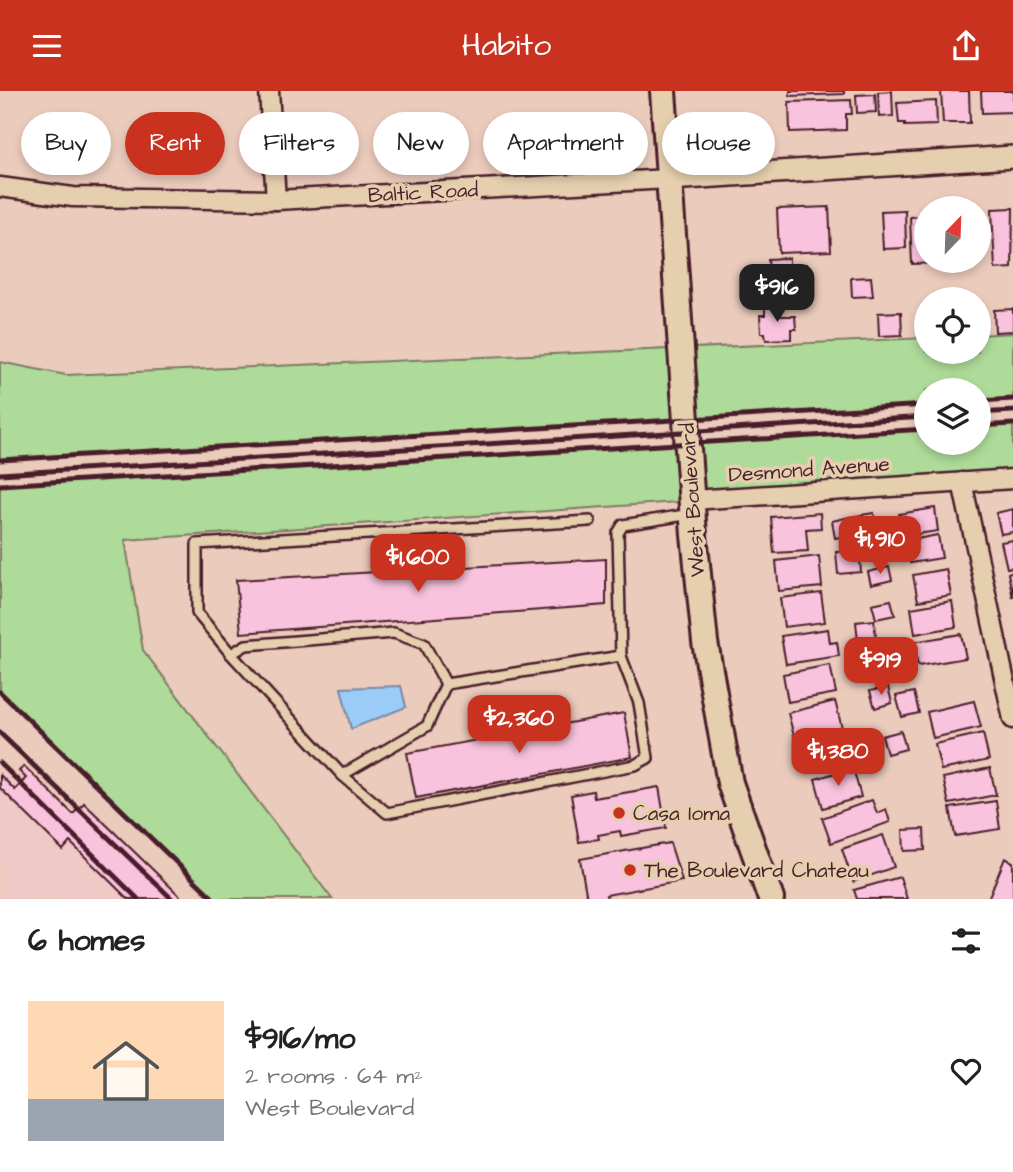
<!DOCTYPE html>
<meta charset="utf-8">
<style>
:root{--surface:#fff;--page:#f6f6f6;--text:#222;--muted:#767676;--accent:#c8321e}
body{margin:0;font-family:"Architects Daughter",sans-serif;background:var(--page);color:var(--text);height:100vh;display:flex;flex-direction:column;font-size:26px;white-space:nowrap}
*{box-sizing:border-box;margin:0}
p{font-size:23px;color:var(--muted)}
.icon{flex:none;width:38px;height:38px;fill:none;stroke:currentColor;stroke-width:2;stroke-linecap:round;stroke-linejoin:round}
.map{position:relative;height:808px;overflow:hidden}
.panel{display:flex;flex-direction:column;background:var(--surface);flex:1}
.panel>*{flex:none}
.guide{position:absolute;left:21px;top:21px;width:971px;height:63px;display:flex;gap:14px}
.needle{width:46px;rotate:23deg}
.tools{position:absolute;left:914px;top:105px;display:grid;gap:14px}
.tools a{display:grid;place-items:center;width:77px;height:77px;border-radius:50%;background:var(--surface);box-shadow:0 4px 10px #0003;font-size:35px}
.price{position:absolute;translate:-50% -60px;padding:0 16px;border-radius:14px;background:var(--accent);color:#fff;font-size:23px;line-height:46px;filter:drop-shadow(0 2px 4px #0008)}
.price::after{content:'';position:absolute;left:50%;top:42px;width:21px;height:16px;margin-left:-10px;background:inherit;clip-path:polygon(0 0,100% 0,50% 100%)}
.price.current{background:#222;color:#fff}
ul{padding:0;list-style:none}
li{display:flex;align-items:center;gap:21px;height:175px;padding:0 28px}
li span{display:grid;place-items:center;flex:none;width:196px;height:140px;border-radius:0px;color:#555}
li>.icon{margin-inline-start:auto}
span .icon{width:84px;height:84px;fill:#fffc;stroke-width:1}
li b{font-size:30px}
h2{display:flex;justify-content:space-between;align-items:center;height:84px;padding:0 28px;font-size:30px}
.tag{padding:0 24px;border-radius:32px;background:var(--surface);box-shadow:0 4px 10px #0003;font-size:24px;line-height:63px}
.tag.current{background:var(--accent);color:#fff}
header{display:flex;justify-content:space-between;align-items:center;height:91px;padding:0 28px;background:var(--accent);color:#fff;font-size:32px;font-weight:600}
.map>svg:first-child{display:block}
.built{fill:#efc9c6}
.green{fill:#aedb99;stroke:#7c7d62;stroke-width:2}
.water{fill:#9bccf7;stroke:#7b87a5;stroke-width:2}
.building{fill:#f9c3dd;stroke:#4a1f2b;stroke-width:2}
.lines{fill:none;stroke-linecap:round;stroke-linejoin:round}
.service-casing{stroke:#4a1f2b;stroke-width:14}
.minor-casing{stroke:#4a1f2b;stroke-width:23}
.tertiary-casing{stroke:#4a1f2b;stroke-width:26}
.secondary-casing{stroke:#4a1f2b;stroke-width:30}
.service{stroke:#e5cfae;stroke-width:9}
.minor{stroke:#e5cfae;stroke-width:18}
.tertiary{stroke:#e5cfae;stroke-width:21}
.secondary{stroke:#e5cfae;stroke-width:24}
.rail{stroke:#4a1f2b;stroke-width:5}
.poi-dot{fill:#c8321e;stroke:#e5cfae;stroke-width:2.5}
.labels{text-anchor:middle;stroke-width:7;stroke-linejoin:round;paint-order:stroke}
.street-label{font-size:21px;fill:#4a1f2b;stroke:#e5cfae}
.poi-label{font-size:21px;fill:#4a1f2b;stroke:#e5cfae;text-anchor:start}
</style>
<header><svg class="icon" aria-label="menu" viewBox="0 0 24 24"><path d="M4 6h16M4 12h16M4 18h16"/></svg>Habito<svg class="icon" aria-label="share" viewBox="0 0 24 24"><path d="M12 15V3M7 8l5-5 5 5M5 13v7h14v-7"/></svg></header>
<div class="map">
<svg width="1013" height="808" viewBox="0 0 1013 808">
<rect width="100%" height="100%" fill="#ebcbbc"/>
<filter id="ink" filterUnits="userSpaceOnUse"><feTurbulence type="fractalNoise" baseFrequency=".0143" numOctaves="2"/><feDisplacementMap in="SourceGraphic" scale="14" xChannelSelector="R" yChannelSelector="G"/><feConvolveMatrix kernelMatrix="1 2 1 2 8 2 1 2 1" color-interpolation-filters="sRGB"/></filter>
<g filter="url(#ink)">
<polygon class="built" points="0,671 60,731 139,808 0,808"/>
<g class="green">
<polygon points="1013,242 1013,308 978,310 978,299 926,299 926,314 0,369 0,271 66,284 926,247 926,261 978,261 978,244"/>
<polygon points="1013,333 1013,388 125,449 143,559 332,808 214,808 0,601 0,394 926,338 926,352 978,352 978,335"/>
</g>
<polygon class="water" points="401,595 406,616 351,638 341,597"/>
<g class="building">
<polygon points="790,0 844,0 844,3 790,5"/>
<polygon points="892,0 893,25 879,26 878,1"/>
<polygon points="941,0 969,0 970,32 943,32"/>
<polygon points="981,0 1013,0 1013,21 982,22"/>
<polygon points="875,3 876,21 857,22 856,4"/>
<polygon points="851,9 852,23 846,23 846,39 790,41 789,11"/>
<polygon points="936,10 937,34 905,35 905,32 899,32 897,12"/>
<polygon points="829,116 831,160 779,162 777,118"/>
<polygon points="1013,117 1012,177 995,178 992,118"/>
<polygon points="905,119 906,157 883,158 881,120"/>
<polygon points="978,119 981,119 983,157 978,157"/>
<polygon points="926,125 926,170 941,172 912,173 910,126"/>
<polygon points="789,167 789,174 807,173 809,205 762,207 760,181 769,181 768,168"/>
<polygon points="871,186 873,205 852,206 851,187"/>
<polygon points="780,215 781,225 795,225 796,238 791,238 791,248 766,249 765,242 761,242 760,224 765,224 765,216"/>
<polygon points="1013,218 1013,240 995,241 994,219"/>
<polygon points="978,219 984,219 985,242 978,242"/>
<polygon points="901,221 902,244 879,245 878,222"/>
<polygon points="935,417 938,440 903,445 899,423"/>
<polygon points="1013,418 1013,441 1001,443 996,422"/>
<polygon points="820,422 821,437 806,438 808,460 774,462 771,426"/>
<polygon points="874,422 877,442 858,445 855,425"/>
<polygon points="850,426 854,443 835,447 832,430"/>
<polygon points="938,444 942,467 910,472 906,450"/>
<polygon points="1013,449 1013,476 1007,477 1001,451"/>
<polygon points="859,460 861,481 838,483 836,461"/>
<polygon points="819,465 822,496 779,500 776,470"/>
<polygon points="606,468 606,514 241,542 236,489"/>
<polygon points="889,476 892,489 871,494 868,481"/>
<polygon points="946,478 951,504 918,510 913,484"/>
<polygon points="1013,480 1013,507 1008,482"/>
<polygon points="821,502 825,531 784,536 780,507"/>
<polygon points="891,509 895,524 876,528 872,513"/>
<polygon points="952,510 956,536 915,543 911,517"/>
<polygon points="874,529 876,548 858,550 856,531"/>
<polygon points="828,538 830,552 837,551 839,565 786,573 781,545"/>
<polygon points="961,543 966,567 918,575 913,551"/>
<polygon points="882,562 887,589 868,592 864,566"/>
<polygon points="830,574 836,602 788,611 783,583"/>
<polygon points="906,576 909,589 892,593 889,580"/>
<polygon points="888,596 892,612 875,617 870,600"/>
<polygon points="914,601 919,622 902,626 896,605"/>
<polygon points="835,610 842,637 795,649 788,622"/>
<polygon points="974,610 981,636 933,647 927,621"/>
<polygon points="624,622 632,666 416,707 407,662"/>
<polygon points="853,639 857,653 851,655 855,669 807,682 799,653"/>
<polygon points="901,640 906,658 887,663 882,645"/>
<polygon points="983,642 989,669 941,679 935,653"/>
<polygon points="24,675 73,723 84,712 183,808 128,808 70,751 63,759 0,697 0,684 15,699 26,687 19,680"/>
<polygon points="853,677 861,706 823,717 815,688"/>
<polygon points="990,677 996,704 949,713 943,687"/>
<polygon points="659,696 666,737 621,745 620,740 598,744 599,748 579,751 571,704 593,700 594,707"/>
<polygon points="872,709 877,722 886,718 890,731 831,752 822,727"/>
<polygon points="996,710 1000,738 955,745 950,717"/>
<polygon points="924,738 925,759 904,760 903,739"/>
<polygon points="883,744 894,776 853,791 842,758"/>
<polygon points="670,752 682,790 606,804 607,808 587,808 580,768"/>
<polygon points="1005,767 1013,771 1013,808 988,808"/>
<polygon points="900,786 907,808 857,808 854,799"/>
</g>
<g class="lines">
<g class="service-casing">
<g id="service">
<polyline points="231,563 197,522 197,453 590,430"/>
<polyline points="446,593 621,565"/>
<polyline points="342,684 427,635 446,593 424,553 394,542 246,554 231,563 342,684 387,722 635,674 648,667 639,612 621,565 618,442 623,434 691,423"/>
</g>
</g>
<g class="minor-casing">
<g id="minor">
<polyline points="269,0 276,109"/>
<polyline points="0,96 73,106 276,109 669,88"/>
<polyline points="962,391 1013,628"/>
<polyline points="692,409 1013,388"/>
</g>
</g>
<g class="tertiary-casing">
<polyline id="tertiary" points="669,88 1013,66"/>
</g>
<g class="secondary-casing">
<polyline id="secondary" points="663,0 694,444 705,551 730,692 771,808"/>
</g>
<use href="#service" class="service"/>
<use href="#minor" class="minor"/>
<use href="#tertiary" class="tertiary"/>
<use href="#secondary" class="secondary"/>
<g class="rail">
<polyline points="978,310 1013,308"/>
<polyline points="978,322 1013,320"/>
<polyline points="978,335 1013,333"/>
<polyline points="0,369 926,314"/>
<polyline points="0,383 926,326"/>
<polyline points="0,394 926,338"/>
<polyline points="0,601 214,808"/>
<polyline points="0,642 172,808"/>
<polyline points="0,672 138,808"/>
</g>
</g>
</g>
<g class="poi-dot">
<circle cx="619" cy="722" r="7"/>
<circle cx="630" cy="779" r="7"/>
</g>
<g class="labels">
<g class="street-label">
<text transform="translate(423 101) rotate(-3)" y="7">Baltic Road</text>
<text transform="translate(809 378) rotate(-4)" y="7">Desmond Avenue</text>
<text transform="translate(692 409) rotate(-94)" y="7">West Boulevard</text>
</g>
<g class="poi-label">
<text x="633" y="729">Casa Ioma</text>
<text x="644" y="786">The Boulevard Chateau</text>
</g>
</g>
</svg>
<div class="tools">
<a><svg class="needle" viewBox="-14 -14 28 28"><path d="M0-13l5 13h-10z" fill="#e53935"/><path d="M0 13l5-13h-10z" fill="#767676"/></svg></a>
<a><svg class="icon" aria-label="locate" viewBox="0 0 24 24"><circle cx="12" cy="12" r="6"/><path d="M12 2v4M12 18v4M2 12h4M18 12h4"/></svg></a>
<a><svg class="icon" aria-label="layers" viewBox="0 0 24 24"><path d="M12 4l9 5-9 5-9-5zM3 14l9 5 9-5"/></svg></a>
</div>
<b class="price current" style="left:777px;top:233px">$916</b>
<b class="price" style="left:880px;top:485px">$1,910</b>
<b class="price" style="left:418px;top:503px">$1,600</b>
<b class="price" style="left:881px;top:606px">$919</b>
<b class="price" style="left:519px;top:664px">$2,360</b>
<b class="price" style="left:838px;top:697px">$1,380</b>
<div class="guide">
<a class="tag">Buy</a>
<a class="tag current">Rent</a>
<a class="tag">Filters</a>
<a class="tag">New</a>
<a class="tag">Apartment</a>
<a class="tag">House</a>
</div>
</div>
<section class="panel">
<h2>6 homes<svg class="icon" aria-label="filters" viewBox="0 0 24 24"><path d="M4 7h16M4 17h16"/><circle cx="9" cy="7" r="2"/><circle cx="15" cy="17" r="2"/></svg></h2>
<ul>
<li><span style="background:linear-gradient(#ffd9b3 70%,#9aa5b1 0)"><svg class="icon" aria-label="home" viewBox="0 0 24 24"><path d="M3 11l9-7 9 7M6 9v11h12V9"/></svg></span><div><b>$916/mo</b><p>2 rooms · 64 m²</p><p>West Boulevard</p></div><svg class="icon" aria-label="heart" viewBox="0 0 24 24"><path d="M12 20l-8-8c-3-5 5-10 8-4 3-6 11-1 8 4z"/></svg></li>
</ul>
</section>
